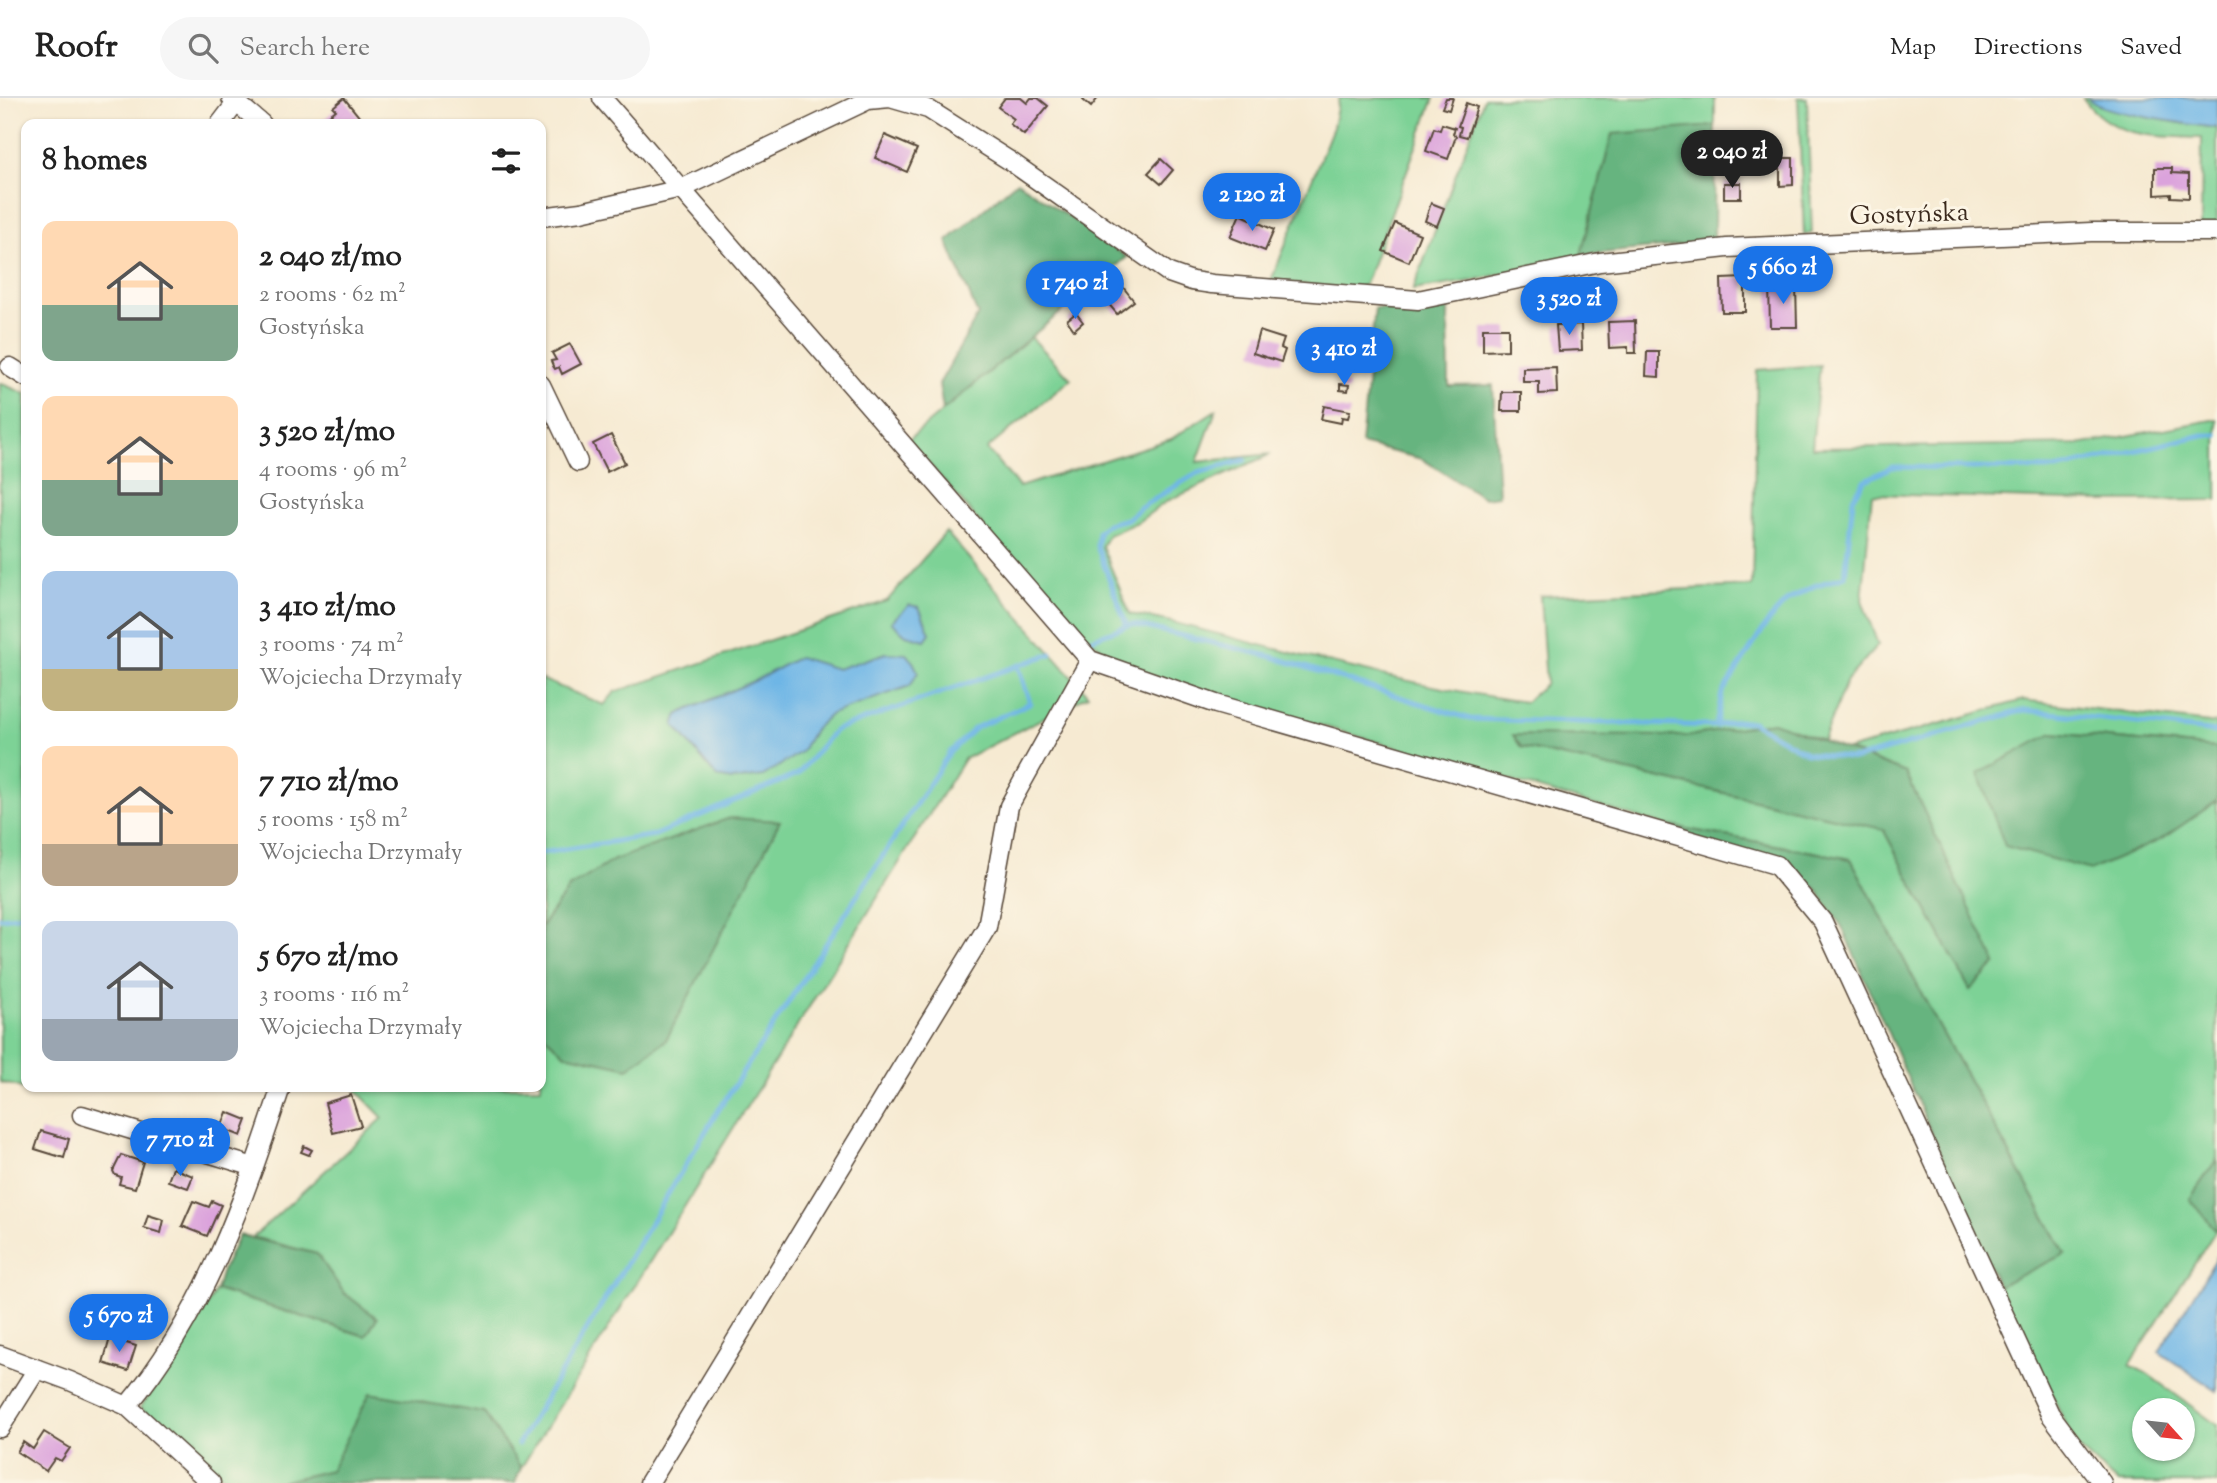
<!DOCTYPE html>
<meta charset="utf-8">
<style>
:root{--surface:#fff;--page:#f6f6f6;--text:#222;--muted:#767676;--line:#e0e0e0;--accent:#1a73e8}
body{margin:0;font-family:"Sorts Mill Goudy",serif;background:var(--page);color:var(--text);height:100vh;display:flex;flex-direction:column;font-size:26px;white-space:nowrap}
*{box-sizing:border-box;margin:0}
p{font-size:23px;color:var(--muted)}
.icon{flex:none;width:38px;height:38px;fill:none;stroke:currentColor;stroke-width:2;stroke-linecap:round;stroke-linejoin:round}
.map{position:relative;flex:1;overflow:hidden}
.details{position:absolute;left:21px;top:21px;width:525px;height:973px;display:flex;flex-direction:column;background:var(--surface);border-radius:14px;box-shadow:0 2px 5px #0004}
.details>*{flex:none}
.needle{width:46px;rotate:117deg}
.buttons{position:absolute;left:2132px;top:1300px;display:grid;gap:14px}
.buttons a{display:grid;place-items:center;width:63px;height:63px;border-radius:50%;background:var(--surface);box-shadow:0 2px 5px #0004;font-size:35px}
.price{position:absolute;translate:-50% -60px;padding:0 16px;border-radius:24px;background:var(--accent);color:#fff;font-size:23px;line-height:46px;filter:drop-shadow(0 2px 4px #0008)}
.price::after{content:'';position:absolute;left:50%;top:42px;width:21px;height:16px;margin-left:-10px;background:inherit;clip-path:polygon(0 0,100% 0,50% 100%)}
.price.active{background:#222;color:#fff}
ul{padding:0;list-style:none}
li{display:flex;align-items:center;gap:21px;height:175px;padding:0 21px}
li span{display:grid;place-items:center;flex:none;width:196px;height:140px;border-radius:14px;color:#555}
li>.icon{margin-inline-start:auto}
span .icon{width:84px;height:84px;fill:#fffc;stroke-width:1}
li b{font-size:30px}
h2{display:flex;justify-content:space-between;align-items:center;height:84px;padding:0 21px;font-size:30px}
header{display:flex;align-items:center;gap:42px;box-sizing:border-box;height:98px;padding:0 35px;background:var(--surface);border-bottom:2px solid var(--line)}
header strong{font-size:33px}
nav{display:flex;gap:38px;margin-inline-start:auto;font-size:24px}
.search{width:490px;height:63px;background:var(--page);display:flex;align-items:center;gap:18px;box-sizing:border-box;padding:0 24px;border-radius:38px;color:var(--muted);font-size:26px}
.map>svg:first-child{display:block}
.green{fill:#7dd296;stroke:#5c7e5a;stroke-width:2;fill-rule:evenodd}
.forest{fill:#66b47f;stroke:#506f4e;stroke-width:2}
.water{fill:#6eb6e6;stroke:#547082;stroke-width:2}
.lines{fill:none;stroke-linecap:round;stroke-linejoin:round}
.stream{stroke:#6eb6e6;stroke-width:5}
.building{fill:#dba3dc}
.minor-casing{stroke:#574739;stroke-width:21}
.minor{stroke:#fff;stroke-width:18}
.labels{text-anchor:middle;stroke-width:6;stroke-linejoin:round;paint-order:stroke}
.street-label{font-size:26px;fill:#3b2a1e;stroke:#fcf5e5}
</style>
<header>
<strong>Roofr</strong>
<div class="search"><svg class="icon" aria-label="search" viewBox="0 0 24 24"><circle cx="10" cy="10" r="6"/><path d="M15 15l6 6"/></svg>Search here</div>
<nav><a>Map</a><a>Directions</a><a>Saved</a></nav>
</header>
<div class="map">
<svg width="2217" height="1385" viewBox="0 0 2217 1385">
<rect width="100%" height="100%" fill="#fcf5e5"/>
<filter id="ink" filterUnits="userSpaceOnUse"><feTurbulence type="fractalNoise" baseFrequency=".0143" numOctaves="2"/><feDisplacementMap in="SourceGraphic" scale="14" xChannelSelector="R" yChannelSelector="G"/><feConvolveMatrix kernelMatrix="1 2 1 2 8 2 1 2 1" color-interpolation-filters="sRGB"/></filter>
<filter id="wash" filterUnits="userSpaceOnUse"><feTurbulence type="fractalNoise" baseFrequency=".00686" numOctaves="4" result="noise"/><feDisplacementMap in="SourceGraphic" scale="28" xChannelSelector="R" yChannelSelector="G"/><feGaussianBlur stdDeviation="1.57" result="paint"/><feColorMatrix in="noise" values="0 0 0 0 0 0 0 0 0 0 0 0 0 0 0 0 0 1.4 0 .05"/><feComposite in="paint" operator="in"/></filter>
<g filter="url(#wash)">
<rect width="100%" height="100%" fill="#f6ead2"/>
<g class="green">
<polygon points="1339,0 1434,0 1365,186 1356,192 1271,183 1333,29"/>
<polygon points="1484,0 1715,0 1715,28 1612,37 1581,157 1471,183 1413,192"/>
<polygon points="1798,0 1807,0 1812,135 1804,137"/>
<path d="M2083,0H2088C2097,15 2195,27 2217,30V130L2201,129L2202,40C2157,38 2112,42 2083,0Z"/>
<path d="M1031,239L1071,281L987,351L1019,389L1171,341L1216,312L1197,364L1271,356L1167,403L1138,424L1108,437L1102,448L1130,516L1163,522C1283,552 1403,587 1526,604L1546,585L1540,498L1752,488L1757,272L1820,267L1812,350L2084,346L2217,321V402L2100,403L1872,396L1862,502L1878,547L1847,582L1823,642L1773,624L1689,638H1514L1521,649L1883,731L1970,892L1906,675L1848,652L2023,602L2217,626V650L2052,635L2160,742L2217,703V1061L2190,1101L2216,1132L2130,1267L2146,1275L2217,1327V1385H2118L2078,1350L1998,1188L2065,1155L1937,925L1851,761L1660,726L1133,573L1069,527L908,342ZM2144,1312H2182V1351H2144Z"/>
<polygon points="0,285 26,296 26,989 30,989 29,992 0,984"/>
<polygon points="946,434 1088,597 964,661 521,1370 484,1315 331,1372 276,1385 231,1385 140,1310 179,1256 216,1192 365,1238 376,1220 344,1195 317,1156 253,1139 383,1020 353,989 541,989 541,934 565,956 569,790 541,829 541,581 604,607 615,594 887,503"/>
</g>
<g class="forest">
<polygon points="1715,28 1714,144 1581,157 1612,36"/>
<polygon points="1017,83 1127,159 943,312 939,286 978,217 947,143"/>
<polygon points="1448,207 1449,288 1493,287 1499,398 1484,400 1422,361 1361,346 1375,210 1411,211"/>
<polygon points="1773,624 1906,675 1996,866 1970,892 1883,731 1521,649 1513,637 1689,638"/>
<polygon points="2052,635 2217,650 2217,703 2160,742 2091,772 2005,748 1978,676"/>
<polygon points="730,720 780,723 666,942 628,970 565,956 541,934 541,829 569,790 614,762"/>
<polygon points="1660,726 1851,761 1937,925 2065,1156 1998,1188 1842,829 1816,790"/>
<polygon points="2217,1061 2217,1131 2216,1132 2190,1101"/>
<polygon points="239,1137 317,1156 344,1195 377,1220 366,1238 216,1192 221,1175"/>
<polygon points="370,1295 484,1315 521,1370 515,1385 276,1385 331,1372"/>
</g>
<g class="water">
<path d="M2088,0H2217V30C2195,27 2097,15 2088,0Z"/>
<polygon points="909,507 919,509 930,535 925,542 906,537 891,524"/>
<polygon points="886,555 906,556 913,564 918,574 910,588 831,616 814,632 801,654 763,678 732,682 717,679 674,627 678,616 758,581 799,559 837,571"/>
<polygon points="2217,1159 2217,1293 2159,1254"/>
</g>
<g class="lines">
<g class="stream">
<polyline points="1127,528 1097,448 1098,434 1107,426 1127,421 1141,409 1197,375 1245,362"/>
<polyline points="1091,541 1132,526 1273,559 1470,621 1716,628 1722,595 1770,521 1788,502 1814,488 1845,478 1853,401 1864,383 1892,369 2056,371 2203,337 2217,337"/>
<polyline points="1716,628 1736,623 1752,624 1806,655 1856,661 2024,612 2217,634"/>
<polyline points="541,755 655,737 798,676 835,632 1051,556"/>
<polyline points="0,820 17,818 26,812"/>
<polyline points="518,1346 716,1016 950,654 975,630 1030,605 1018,568"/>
</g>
</g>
<g id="blocks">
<g class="building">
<polygon points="344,0 361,21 355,26 323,26 325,25 323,22 336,12 333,9"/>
<polygon points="1005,0 1021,0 1027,5 1031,0 1038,0 1048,8 1024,37 1010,26 1014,21 998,9"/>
<polygon points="1084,0 1098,0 1091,9 1083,2"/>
<polygon points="1446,0 1453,0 1449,12 1442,10"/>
<polygon points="1466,5 1477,9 1467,39 1459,37 1461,29 1458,28"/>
<polygon points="1442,26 1455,30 1453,36 1456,38 1448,61 1426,53 1434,30 1440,32"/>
<polygon points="885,37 917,51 907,74 875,60"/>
<polygon points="1727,42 1751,42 1750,70 1728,71"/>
<polygon points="1771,60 1793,60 1793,87 1780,88 1780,70 1770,70"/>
<polygon points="1161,61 1173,72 1161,86 1148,75"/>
<polygon points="2155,70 2172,70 2172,75 2189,76 2189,100 2171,99 2171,96 2155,97"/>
<rect x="1724" y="85" width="17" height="15"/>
<polygon points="1431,105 1444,110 1437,128 1425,123"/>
<polygon points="1240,116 1274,132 1265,153 1230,139"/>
<polygon points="1395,125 1420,136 1409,164 1383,153"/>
<polygon points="1745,180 1745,214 1722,214 1721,181"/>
<polygon points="1119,184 1134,203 1117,216 1102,198"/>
<polygon points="1769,187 1796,187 1797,229 1770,229"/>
<polygon points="1076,215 1083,224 1074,232 1067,222"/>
<polygon points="1635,223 1636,255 1628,255 1628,249 1609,250 1608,224"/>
<polygon points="1581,226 1582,252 1558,253 1556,227"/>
<polygon points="1483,230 1508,230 1508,252 1483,253"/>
<polygon points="1259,233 1284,241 1281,250 1285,252 1281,264 1253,255"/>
<polygon points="570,246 581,266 562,276 559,269 555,271 553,268 551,263 556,262 552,255"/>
<polygon points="1647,254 1659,254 1659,279 1646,278"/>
<polygon points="1556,269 1557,295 1539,296 1539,284 1523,284 1523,270"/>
<polygon points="1340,286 1349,287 1348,293 1340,292"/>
<polygon points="1502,294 1521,294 1521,313 1501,313"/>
<polygon points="1324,308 1350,313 1348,320 1342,319 1341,325 1321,321"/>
<polygon points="611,337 625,365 607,374 593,346"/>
<polygon points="351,997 361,1028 333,1035 325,1005"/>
<polygon points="227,1014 247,1022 241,1038 221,1030"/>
<polygon points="41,1033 69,1041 64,1060 35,1051"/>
<polygon points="304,1048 312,1052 309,1057 301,1054"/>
<polygon points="121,1057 143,1064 135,1090 119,1086 121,1079 115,1077 113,1073"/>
<polygon points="173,1070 193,1078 188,1090 168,1083"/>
<polygon points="193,1103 209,1109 212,1103 221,1107 207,1138 182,1128"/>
<polygon points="148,1117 164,1122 161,1135 144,1130"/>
<polygon points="99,1207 131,1214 127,1229 107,1222 104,1234 87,1228 90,1216 96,1218"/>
<polygon points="110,1240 136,1248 128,1273 103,1265"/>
<polygon points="44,1334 70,1350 61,1363 55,1360 46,1373 17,1354 23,1344 33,1351"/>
</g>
</g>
</g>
<g filter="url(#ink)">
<use href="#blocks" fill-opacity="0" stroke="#574739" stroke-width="2"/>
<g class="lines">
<g class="minor-casing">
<g id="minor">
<polyline points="231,0 262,26"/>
<polyline points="602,0 1090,562 1216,606 1776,767 1823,824 2050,1316 2102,1385"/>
<polyline points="220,26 236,5"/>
<polyline points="541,119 581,114 681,91 868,2 890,0 928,11 1010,63 1169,175 1192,183 1212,186 1418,202 1600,164 1727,150 2091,134 2217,134"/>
<polyline points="10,269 26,279"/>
<polyline points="541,287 578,364"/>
<polyline points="82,1017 254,1069"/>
<polyline points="0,1257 70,1283 127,1308 211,1385"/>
<path d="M127,1308C205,1215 244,1102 281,989"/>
<polyline points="0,1330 37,1271"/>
<polyline points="649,1385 987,829 1009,708 1090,562"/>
</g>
</g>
<use href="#minor" class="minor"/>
</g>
</g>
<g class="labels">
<g class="street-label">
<text transform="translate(1909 115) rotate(-2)" y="9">Gostyńska</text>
</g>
</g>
</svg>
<div class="buttons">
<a><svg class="needle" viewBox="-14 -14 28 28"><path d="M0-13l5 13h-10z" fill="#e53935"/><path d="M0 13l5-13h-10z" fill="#767676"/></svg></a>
</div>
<b class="price active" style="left:1732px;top:92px">2 040 zł</b>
<b class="price" style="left:1252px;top:135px">2 120 zł</b>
<b class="price" style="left:1783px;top:208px">5 660 zł</b>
<b class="price" style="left:1075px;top:223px">1 740 zł</b>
<b class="price" style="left:1569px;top:239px">3 520 zł</b>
<b class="price" style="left:1344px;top:289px">3 410 zł</b>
<b class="price" style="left:180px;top:1080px">7 710 zł</b>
<b class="price" style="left:119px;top:1256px">5 670 zł</b>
<section class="details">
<h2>8 homes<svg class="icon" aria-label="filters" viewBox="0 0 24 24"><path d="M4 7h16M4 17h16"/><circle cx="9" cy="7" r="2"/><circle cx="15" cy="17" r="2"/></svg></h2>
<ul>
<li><span style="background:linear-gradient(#ffd9b3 60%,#7fa58c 0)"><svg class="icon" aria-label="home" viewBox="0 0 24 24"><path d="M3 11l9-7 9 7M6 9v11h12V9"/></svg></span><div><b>2 040 zł/mo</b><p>2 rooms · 62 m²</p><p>Gostyńska</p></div></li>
<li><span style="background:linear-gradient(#ffd9b3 60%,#7fa58c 0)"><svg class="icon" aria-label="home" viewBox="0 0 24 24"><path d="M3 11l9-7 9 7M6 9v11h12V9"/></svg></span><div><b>3 520 zł/mo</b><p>4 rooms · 96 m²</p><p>Gostyńska</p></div></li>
<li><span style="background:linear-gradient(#a9c7e8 70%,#c2b280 0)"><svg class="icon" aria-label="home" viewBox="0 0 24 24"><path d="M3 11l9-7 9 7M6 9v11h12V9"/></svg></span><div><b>3 410 zł/mo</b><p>3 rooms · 74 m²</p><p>Wojciecha Drzymały</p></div></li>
<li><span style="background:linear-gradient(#ffd9b3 70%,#b9a48a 0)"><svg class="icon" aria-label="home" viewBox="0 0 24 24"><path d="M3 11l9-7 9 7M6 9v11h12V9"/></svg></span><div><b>7 710 zł/mo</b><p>5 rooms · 158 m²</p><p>Wojciecha Drzymały</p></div></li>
<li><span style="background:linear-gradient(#c9d6e8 70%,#9aa5b1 0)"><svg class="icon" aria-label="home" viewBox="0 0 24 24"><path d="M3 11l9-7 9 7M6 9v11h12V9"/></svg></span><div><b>5 670 zł/mo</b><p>3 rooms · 116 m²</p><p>Wojciecha Drzymały</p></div></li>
</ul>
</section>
</div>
